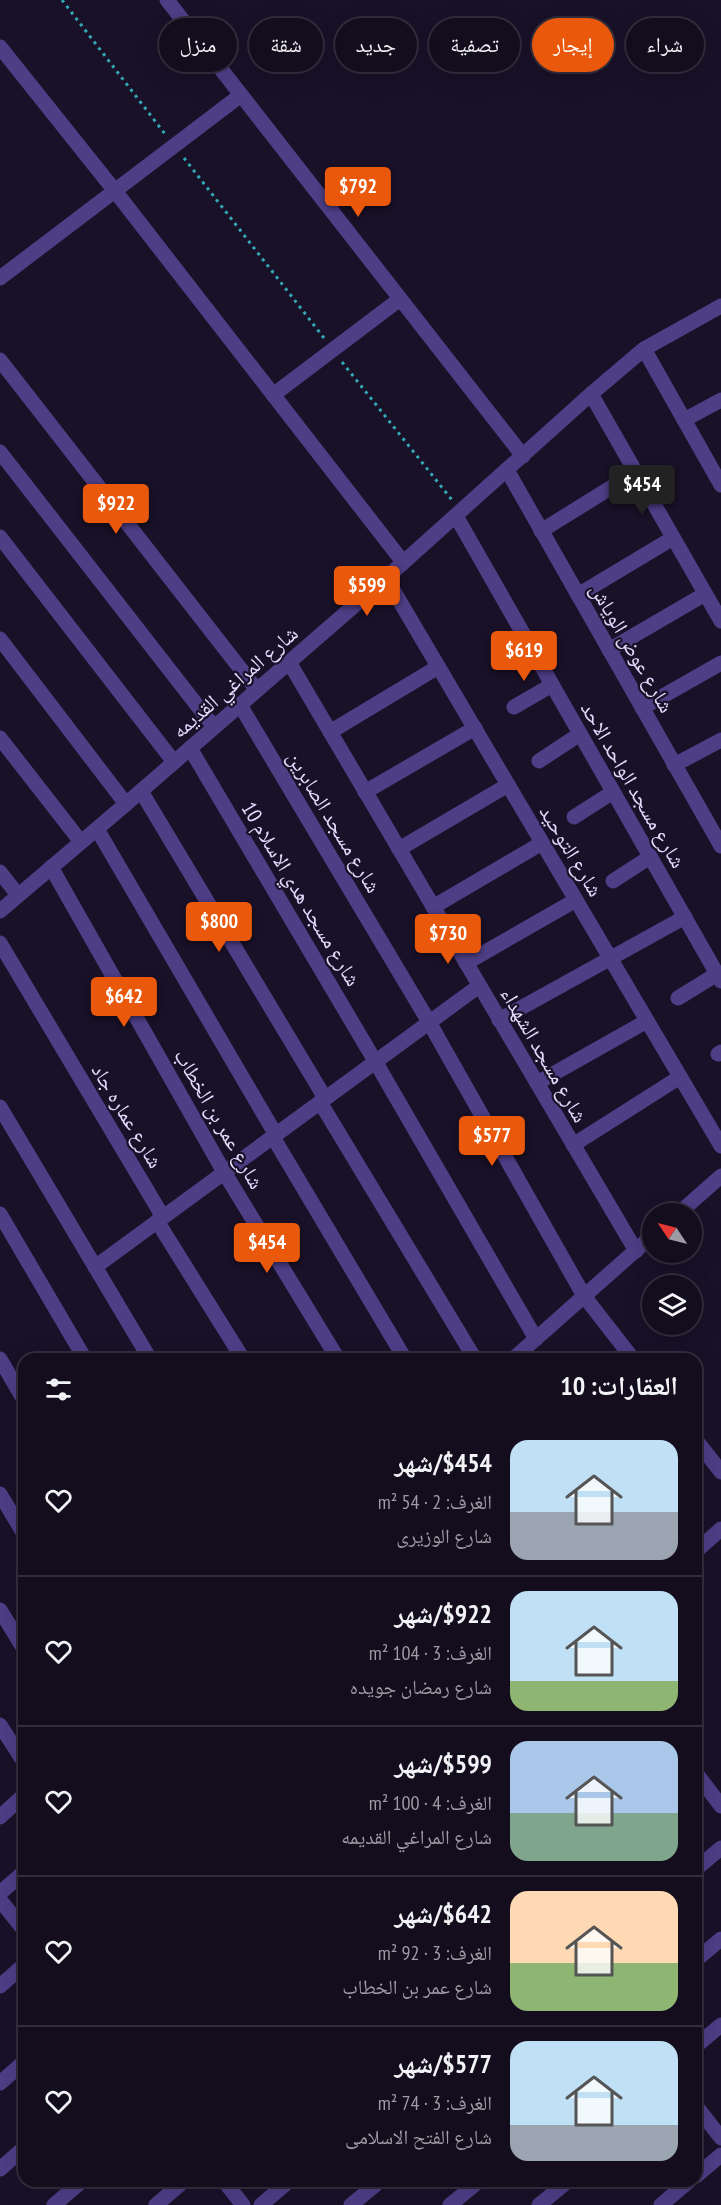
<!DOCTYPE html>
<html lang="ar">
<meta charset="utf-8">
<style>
:root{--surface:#130d1e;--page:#1c1627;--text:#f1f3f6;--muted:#9d9ca4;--line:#322d3c;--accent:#ea580c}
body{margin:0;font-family:"PT Sans Narrow","Noto Naskh Arabic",sans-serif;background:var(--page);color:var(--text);direction:rtl;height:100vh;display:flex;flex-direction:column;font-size:22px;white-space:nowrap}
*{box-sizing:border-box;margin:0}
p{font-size:20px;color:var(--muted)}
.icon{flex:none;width:33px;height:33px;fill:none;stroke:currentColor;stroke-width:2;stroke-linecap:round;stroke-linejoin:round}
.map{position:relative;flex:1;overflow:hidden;direction:ltr}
.details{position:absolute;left:18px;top:1353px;width:684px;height:834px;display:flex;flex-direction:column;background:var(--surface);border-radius:18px;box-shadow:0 6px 24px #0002,0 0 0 2px var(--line);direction:rtl}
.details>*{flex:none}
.banner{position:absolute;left:18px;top:18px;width:686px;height:54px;direction:rtl;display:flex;gap:12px}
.needle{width:39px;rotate:305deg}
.controls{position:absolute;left:642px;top:1203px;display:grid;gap:12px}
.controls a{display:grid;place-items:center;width:60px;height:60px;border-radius:50%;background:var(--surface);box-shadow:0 6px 24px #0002,0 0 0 2px var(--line);font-size:30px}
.price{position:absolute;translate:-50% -51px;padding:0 14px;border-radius:6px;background:var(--accent);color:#fff;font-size:20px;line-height:39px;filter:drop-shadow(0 2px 3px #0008)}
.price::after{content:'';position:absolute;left:50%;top:36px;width:18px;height:14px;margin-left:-9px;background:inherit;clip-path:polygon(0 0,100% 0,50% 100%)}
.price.active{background:#222;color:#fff}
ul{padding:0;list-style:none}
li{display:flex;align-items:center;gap:18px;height:150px;padding:0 24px}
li+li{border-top:2px solid var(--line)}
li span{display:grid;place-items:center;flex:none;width:168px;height:120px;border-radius:18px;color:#555}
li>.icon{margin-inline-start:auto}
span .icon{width:72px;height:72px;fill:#fffc;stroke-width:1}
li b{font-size:26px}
h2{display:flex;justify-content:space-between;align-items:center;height:72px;padding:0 24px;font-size:26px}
.pill{padding:0 21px;border-radius:27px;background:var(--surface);box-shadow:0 6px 24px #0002,0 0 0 2px var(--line);font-size:21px;line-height:54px}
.pill.active{background:var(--accent);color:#fff}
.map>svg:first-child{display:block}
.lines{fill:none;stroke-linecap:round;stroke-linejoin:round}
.path{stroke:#34a8b7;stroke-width:3;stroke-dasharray:3 4.5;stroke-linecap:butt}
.street{stroke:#4d3e86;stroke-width:15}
.labels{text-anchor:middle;stroke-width:4.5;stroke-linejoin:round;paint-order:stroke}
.street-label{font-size:21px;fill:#e4dafe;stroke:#191128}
</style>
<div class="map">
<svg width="721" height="2205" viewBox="0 0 721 2205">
<rect width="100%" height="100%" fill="#191128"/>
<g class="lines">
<g class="path">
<polyline points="62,0 165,134"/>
<polyline points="184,158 324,338"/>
<polyline points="342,362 452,500"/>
</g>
<g class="street">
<polyline points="167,0 523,456"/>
<polyline points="0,47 115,191 403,562"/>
<polyline points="0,278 241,95"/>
<polyline points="644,349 721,485"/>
<polyline points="0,360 257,690"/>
<polyline points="591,394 721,621"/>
<polyline points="273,395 400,299"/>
<polyline points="684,420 721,400"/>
<polyline points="0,452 214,727"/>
<polyline points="507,470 721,846"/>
<polyline points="456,516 721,981"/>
<polyline points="541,531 636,472"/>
<polyline points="0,537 174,762"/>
<polyline points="386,578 721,1146"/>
<polyline points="578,595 673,538"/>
<polyline points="0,639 126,804"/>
<polyline points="609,650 705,594"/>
<polyline points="289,662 636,1251"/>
<polyline points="240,705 429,1022 584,1296 633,1359"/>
<polyline points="514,707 552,685"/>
<polyline points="642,708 721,663"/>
<polyline points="330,732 438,667"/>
<polyline points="0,738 81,842"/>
<polyline points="190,748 375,1061 536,1339"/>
<polyline points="539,761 580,734"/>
<polyline points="674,765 721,740"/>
<polyline points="141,791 325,1098"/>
<polyline points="365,792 475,728"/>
<polyline points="574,817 613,792"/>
<polyline points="97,829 276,1135"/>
<polyline points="399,849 508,785"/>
<polyline points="51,867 224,1172 338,1359"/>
<polyline points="0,872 18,895"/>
<polyline points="613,881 650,857"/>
<polyline points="433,907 542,843"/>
<polyline points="0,911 126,804 386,578 591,394 644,349 721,306"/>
<polyline points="0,943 163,1217"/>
<polyline points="466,963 576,900"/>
<polyline points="678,998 717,974"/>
<polyline points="499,1020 685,917"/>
<polyline points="718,1054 721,1052"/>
<polyline points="537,1083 647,1021"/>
<polyline points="320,1102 475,1359"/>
<polyline points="0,1107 150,1359"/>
<polyline points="273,1137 405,1359"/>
<polyline points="573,1145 680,1077"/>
<polyline points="0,1214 85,1359"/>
<polyline points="678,1214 721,1176"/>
<polyline points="157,1221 243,1359"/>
<polyline points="95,1267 479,986"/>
<polyline points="0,1359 24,1400"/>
<polyline points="513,1359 652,1236"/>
<polyline points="696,1440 721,1472"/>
<polyline points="0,1494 24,1534"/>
<polyline points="696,1551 721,1529"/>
<polyline points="0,1610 24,1649"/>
<polyline points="0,1725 24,1762"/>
<polyline points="696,1773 721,1806"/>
<polyline points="0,1817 24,1795"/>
<polyline points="696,1869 721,1848"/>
<polyline points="0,1893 24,1872"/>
<polyline points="0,1900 24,1930"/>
<polyline points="696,1960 721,1939"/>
<polyline points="0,1986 24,1965"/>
<polyline points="696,2046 721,2025"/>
<polyline points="0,2083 24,2062"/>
<polyline points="696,2106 721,2138"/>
<polyline points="0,2169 24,2148"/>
<polyline points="696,2176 721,2155"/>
<polyline points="224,2181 243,2205"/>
<polyline points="54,2205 82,2181"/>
<polyline points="156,2205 184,2181"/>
<polyline points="261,2205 289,2181"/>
<polyline points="351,2205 380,2181"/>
<polyline points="450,2205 479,2181"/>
<polyline points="539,2205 568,2181"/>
<polyline points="661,2205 689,2181"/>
</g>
</g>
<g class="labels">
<g class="street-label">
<text transform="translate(632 648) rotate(60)" y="7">شارع عوض الوياش</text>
<text transform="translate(235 682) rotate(-41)" y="7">شارع المراغي القديمه</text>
<text transform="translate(633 785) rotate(60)" y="7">شارع مسجد الواحد الاحد</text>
<text transform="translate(334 822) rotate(59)" y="7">شارع مسجد الصابرين</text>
<text transform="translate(571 851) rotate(59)" y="7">شارع التوحيد</text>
<text transform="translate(301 894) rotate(59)" y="7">شارع مسجد هدي الاسلام 10</text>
<text transform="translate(544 1055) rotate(60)" y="7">شارع مسجد الشهداء</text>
<text transform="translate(127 1116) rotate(59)" y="7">شارع عماره جاد</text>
<text transform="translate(219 1119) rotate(60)" y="7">شارع عمر بن الخطاب</text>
</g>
</g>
</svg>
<div class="controls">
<a><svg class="needle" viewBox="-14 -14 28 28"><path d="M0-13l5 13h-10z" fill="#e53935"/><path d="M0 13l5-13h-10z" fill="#9d9ca4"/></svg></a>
<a><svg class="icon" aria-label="layers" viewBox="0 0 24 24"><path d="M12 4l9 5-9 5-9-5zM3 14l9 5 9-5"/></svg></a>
</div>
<b class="price" style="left:358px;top:218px">$792</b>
<b class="price active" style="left:642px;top:516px">$454</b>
<b class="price" style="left:116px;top:535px">$922</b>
<b class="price" style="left:367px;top:617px">$599</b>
<b class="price" style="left:524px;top:682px">$619</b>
<b class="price" style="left:219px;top:953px">$800</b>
<b class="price" style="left:448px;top:965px">$730</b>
<b class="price" style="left:124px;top:1028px">$642</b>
<b class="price" style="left:492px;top:1167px">$577</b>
<b class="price" style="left:267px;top:1274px">$454</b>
<div class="banner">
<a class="pill">شراء</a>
<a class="pill active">إيجار</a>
<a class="pill">تصفية</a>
<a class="pill">جديد</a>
<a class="pill">شقة</a>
<a class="pill">منزل</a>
</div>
<section class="details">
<h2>العقارات: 10<svg class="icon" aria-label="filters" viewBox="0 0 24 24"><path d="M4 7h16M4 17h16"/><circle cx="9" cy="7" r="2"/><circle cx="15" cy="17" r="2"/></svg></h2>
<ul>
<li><span style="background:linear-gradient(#bfe0f5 60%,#9aa5b1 0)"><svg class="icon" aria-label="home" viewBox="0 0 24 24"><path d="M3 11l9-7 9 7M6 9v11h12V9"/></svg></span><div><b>$454/شهر</b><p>الغرف: 2 · 54 m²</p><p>شارع الوزيرى</p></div><svg class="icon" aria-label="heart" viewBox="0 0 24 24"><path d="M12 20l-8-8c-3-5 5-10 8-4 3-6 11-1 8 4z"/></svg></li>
<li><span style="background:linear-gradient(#bfe0f5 75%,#8fb573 0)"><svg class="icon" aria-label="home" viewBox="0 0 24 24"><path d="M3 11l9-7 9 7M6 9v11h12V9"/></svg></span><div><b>$922/شهر</b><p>الغرف: 3 · 104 m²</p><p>شارع رمضان جويده</p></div><svg class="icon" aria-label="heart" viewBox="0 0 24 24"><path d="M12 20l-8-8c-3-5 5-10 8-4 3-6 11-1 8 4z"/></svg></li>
<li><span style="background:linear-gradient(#a9c7e8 60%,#7fa58c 0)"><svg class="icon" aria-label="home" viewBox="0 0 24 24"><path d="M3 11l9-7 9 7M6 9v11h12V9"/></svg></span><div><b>$599/شهر</b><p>الغرف: 4 · 100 m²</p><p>شارع المراغي القديمه</p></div><svg class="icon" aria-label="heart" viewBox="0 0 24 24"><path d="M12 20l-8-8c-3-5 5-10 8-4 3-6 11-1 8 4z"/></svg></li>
<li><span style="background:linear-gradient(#ffd9b3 60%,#8fb573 0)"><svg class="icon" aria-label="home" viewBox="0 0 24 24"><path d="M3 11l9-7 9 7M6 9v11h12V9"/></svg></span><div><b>$642/شهر</b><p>الغرف: 3 · 92 m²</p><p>شارع عمر بن الخطاب</p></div><svg class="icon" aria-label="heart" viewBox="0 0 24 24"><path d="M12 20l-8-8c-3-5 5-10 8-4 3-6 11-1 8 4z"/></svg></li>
<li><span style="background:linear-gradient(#bfe0f5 70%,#9aa5b1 0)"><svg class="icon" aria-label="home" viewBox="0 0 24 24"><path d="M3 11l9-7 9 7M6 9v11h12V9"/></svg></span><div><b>$577/شهر</b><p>الغرف: 3 · 74 m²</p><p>شارع الفتح الاسلامى</p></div><svg class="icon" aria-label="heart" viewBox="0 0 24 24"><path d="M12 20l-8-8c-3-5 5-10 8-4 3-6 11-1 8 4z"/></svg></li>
</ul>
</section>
</div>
